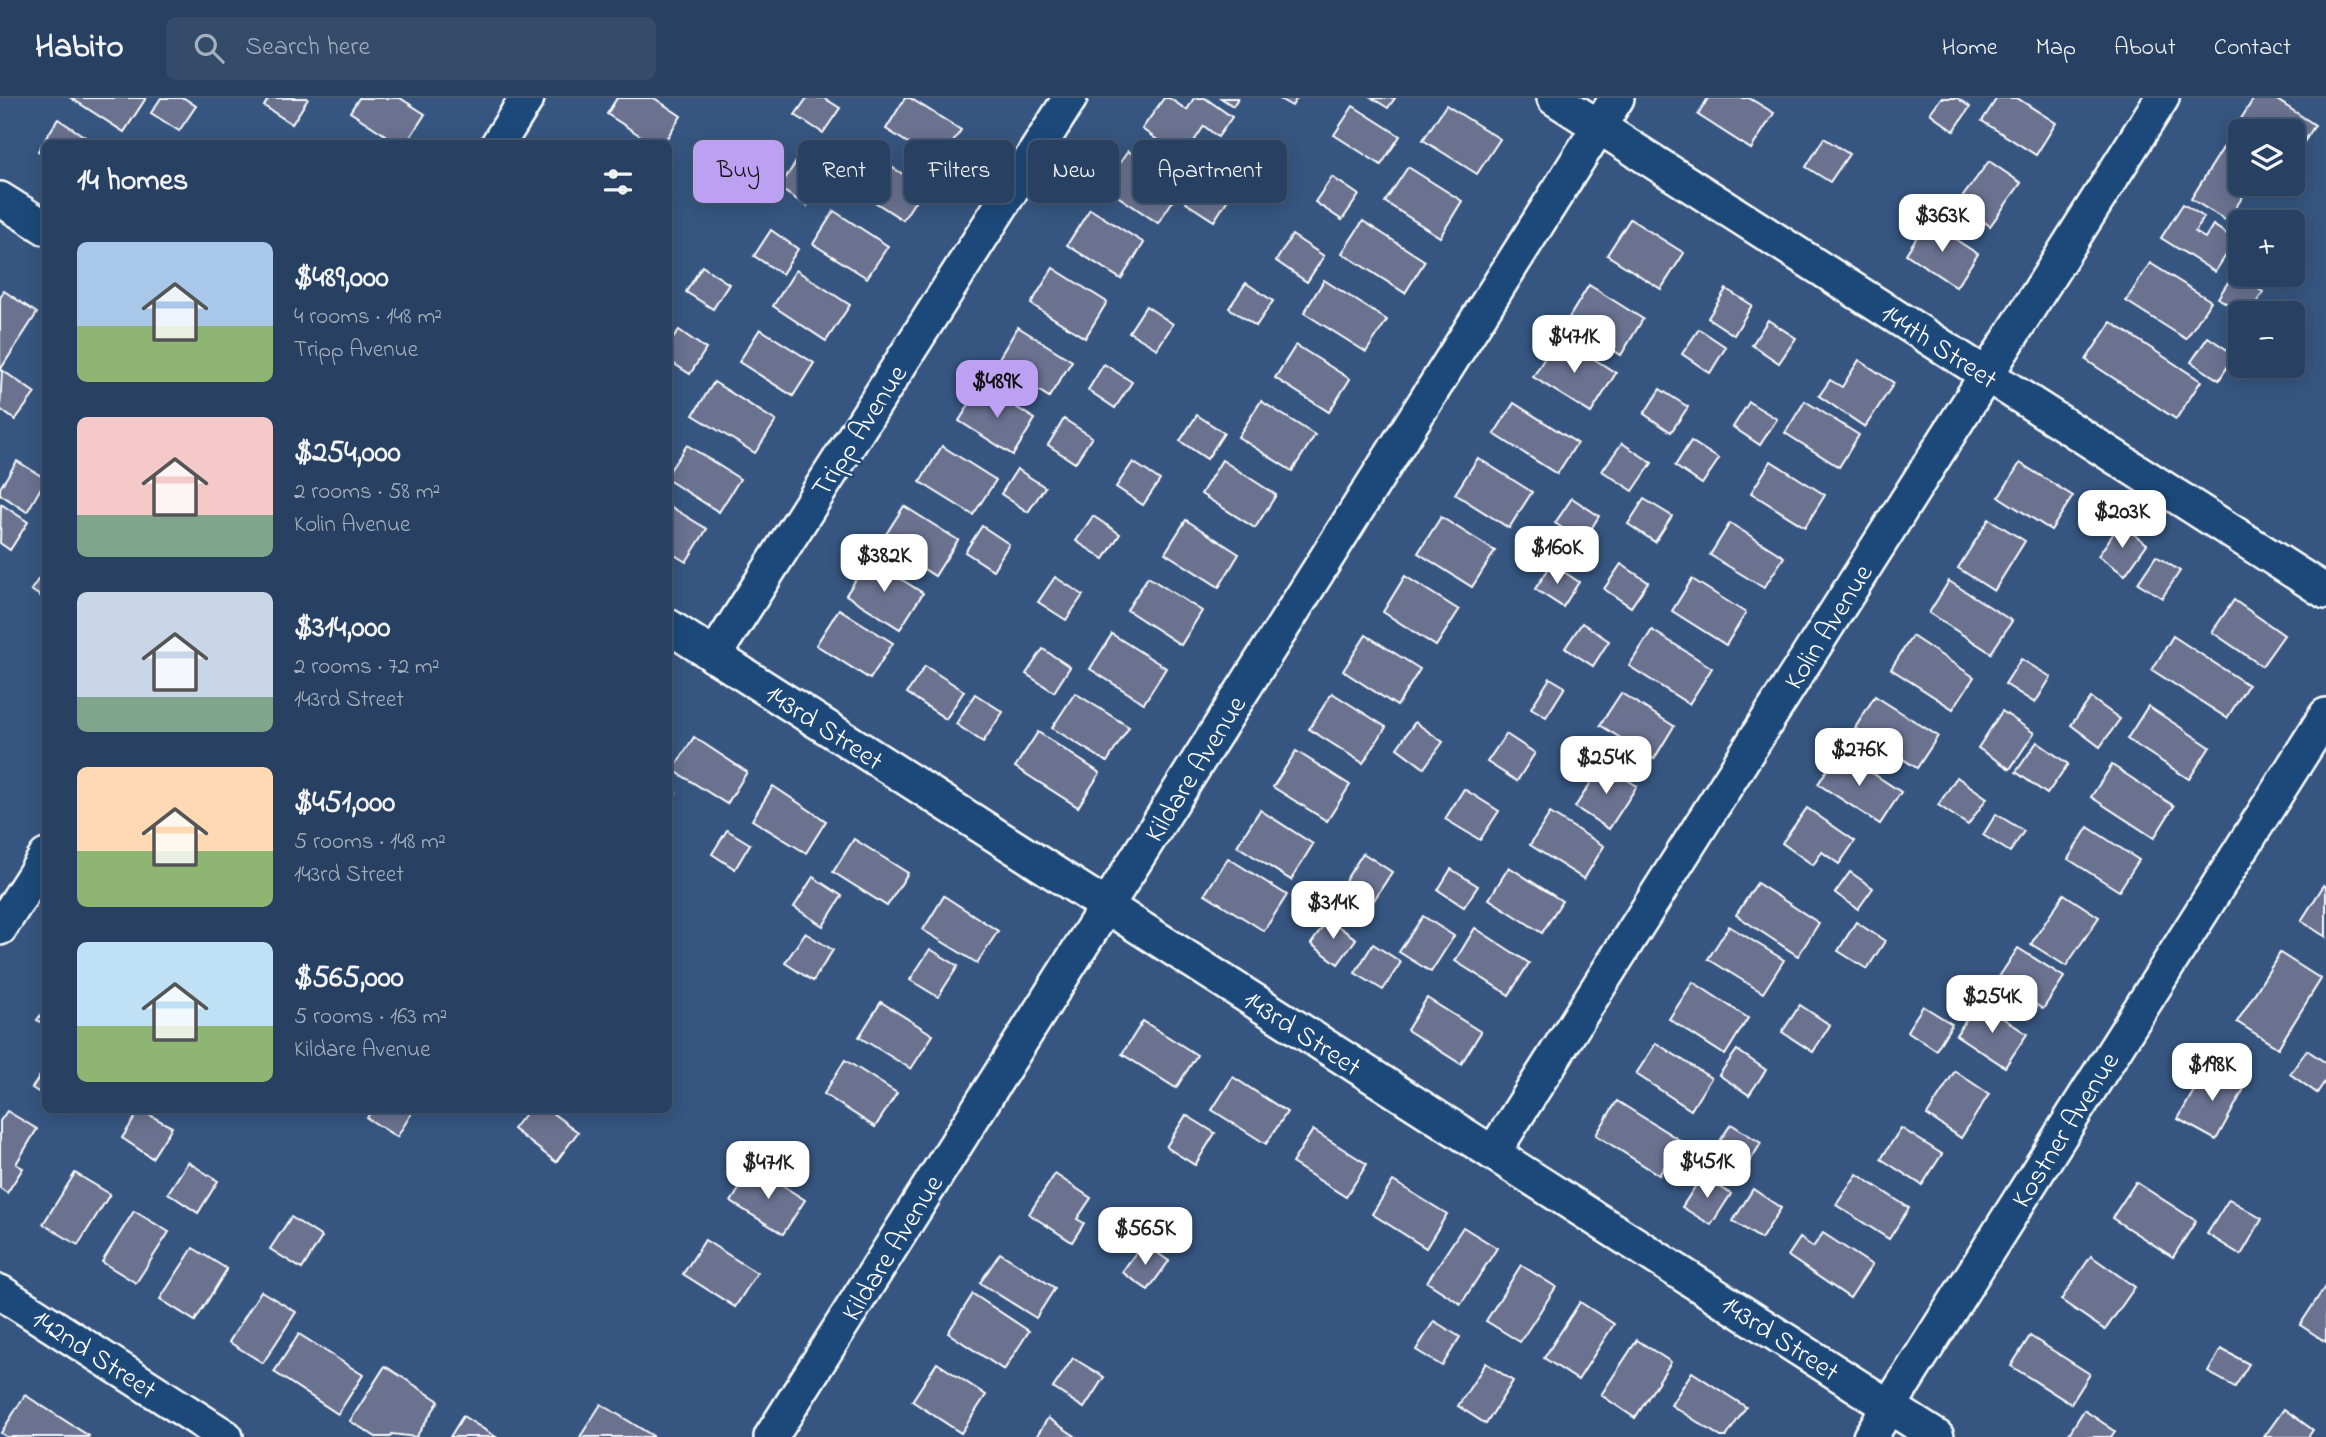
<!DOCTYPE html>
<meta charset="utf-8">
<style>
:root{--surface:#284061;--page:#344b6a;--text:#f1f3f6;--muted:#a5afbd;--line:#445976;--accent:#bca0f2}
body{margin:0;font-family:"Indie Flower",sans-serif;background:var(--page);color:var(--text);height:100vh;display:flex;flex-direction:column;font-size:26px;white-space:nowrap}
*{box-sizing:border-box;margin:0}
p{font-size:23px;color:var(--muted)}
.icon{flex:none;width:38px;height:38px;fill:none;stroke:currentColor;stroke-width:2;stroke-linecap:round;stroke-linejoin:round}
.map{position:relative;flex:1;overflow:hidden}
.side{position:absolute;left:42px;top:42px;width:630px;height:973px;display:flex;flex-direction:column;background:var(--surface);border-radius:10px;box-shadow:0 4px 18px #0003,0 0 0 2px var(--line)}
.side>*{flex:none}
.banner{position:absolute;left:693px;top:42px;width:665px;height:63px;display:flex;gap:14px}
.fabs{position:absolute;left:2228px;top:21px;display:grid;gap:14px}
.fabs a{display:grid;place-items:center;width:77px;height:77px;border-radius:10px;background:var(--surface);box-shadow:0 4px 18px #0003,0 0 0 2px var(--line);font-size:35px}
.price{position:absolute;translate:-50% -60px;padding:0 16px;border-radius:14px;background:#fff;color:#222;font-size:23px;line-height:46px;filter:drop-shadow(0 2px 4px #0008)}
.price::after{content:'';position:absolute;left:50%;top:42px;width:21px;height:16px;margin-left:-10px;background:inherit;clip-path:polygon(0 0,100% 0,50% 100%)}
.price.selected{background:var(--accent);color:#111}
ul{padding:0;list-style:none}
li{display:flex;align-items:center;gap:21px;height:175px;padding:0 35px}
li span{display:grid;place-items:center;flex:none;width:196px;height:140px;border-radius:10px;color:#555}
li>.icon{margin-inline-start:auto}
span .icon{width:84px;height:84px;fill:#fffc;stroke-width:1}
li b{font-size:30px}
h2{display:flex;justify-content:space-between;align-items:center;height:84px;padding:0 35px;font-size:30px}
.chip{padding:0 24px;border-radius:10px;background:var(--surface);box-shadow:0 4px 18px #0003,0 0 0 2px var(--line);font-size:24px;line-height:63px}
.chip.selected{background:var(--accent);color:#111}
header{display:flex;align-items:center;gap:42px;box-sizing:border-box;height:98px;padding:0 35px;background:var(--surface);border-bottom:2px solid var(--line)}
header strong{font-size:33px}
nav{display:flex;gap:38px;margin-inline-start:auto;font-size:24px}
.search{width:490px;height:63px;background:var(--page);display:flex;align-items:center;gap:18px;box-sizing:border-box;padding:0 24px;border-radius:10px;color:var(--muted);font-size:26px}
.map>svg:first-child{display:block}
.building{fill:#6b7290;stroke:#fff;stroke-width:2}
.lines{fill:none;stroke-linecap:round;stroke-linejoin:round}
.street-casing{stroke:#fff;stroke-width:38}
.street{stroke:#1f4a7a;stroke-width:33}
.labels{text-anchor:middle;stroke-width:5;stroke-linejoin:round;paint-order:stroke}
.street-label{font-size:28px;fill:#fff;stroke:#1f4a7a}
</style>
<header>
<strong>Habito</strong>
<div class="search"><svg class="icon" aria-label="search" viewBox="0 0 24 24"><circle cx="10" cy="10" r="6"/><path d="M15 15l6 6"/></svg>Search here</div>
<nav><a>Home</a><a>Map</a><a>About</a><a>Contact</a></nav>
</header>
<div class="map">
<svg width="2326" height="1339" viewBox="0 0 2326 1339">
<rect width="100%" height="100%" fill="#365681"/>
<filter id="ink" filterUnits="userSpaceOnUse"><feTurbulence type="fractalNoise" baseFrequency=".0143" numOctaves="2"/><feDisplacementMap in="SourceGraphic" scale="14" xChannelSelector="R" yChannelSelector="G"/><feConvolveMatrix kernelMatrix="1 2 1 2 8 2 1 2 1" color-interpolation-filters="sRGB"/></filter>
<g filter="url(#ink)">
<g class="building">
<polygon points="71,0 146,0 124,34"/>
<polygon points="161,0 184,0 196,8 179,33 151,15"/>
<polygon points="269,0 307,0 308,1 292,26 264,8"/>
<polygon points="359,0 400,0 425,16 406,46 399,46 350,14"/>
<polygon points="617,0 654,0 681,18 663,46 653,46 607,16"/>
<polygon points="807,0 824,0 840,10 823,35 795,17"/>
<polygon points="905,0 910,0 961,32 939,65 886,31"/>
<polygon points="1164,0 1169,0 1187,12 1194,0 1205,0 1232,19 1218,39 1204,28 1183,60 1142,31"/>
<polygon points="1221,0 1238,0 1233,8"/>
<polygon points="1278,0 1297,0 1292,8"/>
<polygon points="1372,0 1395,0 1388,10"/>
<polygon points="1708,0 1749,0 1774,15 1751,51 1698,17"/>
<polygon points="1941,0 1957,0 1970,9 1954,33 1930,15"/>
<polygon points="1997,0 2017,0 2056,25 2036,57 1982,23"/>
<polygon points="2254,0 2274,0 2315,27 2294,60 2292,33 2253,33 2239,24"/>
<polygon points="1446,7 1500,41 1477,76 1423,42"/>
<polygon points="1353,8 1400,38 1381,67 1334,37"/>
<polygon points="58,21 96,46 46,46 46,58 38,53"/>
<polygon points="1824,40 1849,56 1830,84 1806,69"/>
<polygon points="2223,50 2240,61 2240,86 2251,86 2227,123 2191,101"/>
<polygon points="1128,53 1182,89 1158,125 1104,89"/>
<polygon points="870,56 924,89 903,122 850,88"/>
<polygon points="1989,63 2021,85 1990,128 1958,105"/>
<polygon points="796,64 823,82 807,108 779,90"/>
<polygon points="1408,69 1462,103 1440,139 1385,104"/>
<polygon points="1332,79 1359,97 1342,122 1315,104"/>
<polygon points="1202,80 1230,98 1214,123 1186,105"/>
<polygon points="2183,106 2204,119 2195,134 2205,140 2213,127 2236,142 2215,174 2161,140"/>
<polygon points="1090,111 1144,145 1121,181 1067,147"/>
<polygon points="834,113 888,148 867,180 813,146"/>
<polygon points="1630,121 1684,155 1661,191 1607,157"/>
<polygon points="1363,123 1425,163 1405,195 1342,155"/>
<polygon points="1927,123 1978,156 1956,189 1906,156"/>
<polygon points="771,132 798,151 782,176 754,158"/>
<polygon points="1292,137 1324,158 1307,184 1276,163"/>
<polygon points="2150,165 2211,203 2186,241 2126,203"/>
<polygon points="702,168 729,186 713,211 686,194"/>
<polygon points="1053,170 1107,204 1085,240 1031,206"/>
<polygon points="796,172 850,207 826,243 773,208"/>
<polygon points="2234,175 2263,194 2250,215 2242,215 2218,200"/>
<polygon points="1324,182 1387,222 1366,254 1304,215"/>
<polygon points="1246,185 1273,203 1256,228 1229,210"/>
<polygon points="1589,187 1643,221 1621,257 1567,223"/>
<polygon points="1726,191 1752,207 1734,237 1708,220"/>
<polygon points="4,193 37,215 0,272 0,200"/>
<polygon points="1146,208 1173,226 1157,251 1129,234"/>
<polygon points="1768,222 1796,240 1779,265 1752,247"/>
<polygon points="2111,224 2201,283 2176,321 2086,262"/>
<polygon points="1018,229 1072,263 1049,299 996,265"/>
<polygon points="760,231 814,265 793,298 739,264"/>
<polygon points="1699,231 1726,249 1710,275 1682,256"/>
<polygon points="679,232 706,251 690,276 668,262 668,248"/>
<polygon points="1558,238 1616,275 1591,315 1533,279"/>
<polygon points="2208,239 2235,257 2219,282 2191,264"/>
<polygon points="1296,247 1350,281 1329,314 1275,280"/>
<polygon points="1859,262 1894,285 1865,329 1819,298 1830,282 1842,289"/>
<polygon points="1104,266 1132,284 1115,310 1088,292"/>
<polygon points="2,272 35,295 15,322 0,311"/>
<polygon points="714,284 776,323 755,355 693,317"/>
<polygon points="981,287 1035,321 1013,357 959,323"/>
<polygon points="1660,291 1688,309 1671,334 1644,316"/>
<polygon points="1261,303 1315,337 1292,373 1238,339"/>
<polygon points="1805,303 1859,337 1839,369 1785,335"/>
<polygon points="1749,304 1777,321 1760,347 1733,329"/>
<polygon points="1514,305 1577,345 1557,376 1494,336"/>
<polygon points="1197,317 1224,335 1207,361 1180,343"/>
<polygon points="1064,321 1092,339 1075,365 1048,347"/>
<polygon points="1691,343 1719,361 1702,386 1675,368"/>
<polygon points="1622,345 1652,365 1633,393 1602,373"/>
<polygon points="687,347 740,381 719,414 668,382 668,375"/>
<polygon points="942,348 996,382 973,417 920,384"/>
<polygon points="1478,360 1532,394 1509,430 1455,396"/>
<polygon points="1222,362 1276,397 1255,430 1201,396"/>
<polygon points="17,363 46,381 27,414 0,396 0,390"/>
<polygon points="1771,363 1825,397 1805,429 1751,395"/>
<polygon points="1133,364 1160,382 1143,407 1116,389"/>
<polygon points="2020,365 2073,398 2051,432 1999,399"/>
<polygon points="1017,371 1045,389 1028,414 1001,396"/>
<polygon points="1572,400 1599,418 1583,444 1555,425"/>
<polygon points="1644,401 1672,418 1655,444 1628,426"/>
<polygon points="1,406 28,424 10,452 0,445"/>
<polygon points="668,407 707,431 686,464 668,453"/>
<polygon points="904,408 958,442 935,478 881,444"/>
<polygon points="1093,418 1120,436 1104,461 1076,443"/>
<polygon points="1441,419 1495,453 1472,489 1418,455"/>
<polygon points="1989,421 2025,443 1994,493 1958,470"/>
<polygon points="1186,422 1239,456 1219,489 1165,455"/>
<polygon points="1730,425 1784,459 1764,490 1710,457"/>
<polygon points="2120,426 2147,446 2125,477 2098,458"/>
<polygon points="982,428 1009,446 993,472 965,454"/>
<polygon points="2156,458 2180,473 2162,500 2138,485"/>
<polygon points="869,461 923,495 900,531 846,497"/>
<polygon points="1552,466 1579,484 1563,509 1535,491"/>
<polygon points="1621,466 1648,484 1631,509 1604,491"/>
<polygon points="46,470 46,502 31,492"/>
<polygon points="1405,478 1459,512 1436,548 1383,514"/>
<polygon points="1055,479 1083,497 1066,522 1038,504"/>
<polygon points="1148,479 1202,513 1181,547 1127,512"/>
<polygon points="1692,481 1746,515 1726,547 1672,513"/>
<polygon points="1949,483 2012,523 1991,555 1929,515"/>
<polygon points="2234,502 2284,537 2262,568 2212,534"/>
<polygon points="839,511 893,545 870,581 816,547"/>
<polygon points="1582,525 1609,543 1593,568 1565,550"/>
<polygon points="1652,532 1712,570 1689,606 1629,568"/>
<polygon points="1112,536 1166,570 1144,605 1090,571"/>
<polygon points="1366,537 1420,571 1397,608 1343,573"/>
<polygon points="1912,538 1974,579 1953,611 1891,571"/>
<polygon points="2173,538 2248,587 2227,620 2152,572"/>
<polygon points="1043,551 1070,569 1054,594 1026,576"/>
<polygon points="2021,561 2051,579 2035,605 2005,586"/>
<polygon points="925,568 964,593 946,621 907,595"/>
<polygon points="1550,580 1565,589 1546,619 1531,610"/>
<polygon points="1075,595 1129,629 1107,664 1052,630"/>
<polygon points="1332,595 1386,629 1363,665 1309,631"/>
<polygon points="1621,595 1674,628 1654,661 1600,627"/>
<polygon points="975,596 1003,614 983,644 956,626"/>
<polygon points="1875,598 1938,638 1917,670 1855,630"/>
<polygon points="2091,600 2120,621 2100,649 2071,627"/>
<polygon points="2148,608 2210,649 2189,681 2127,641"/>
<polygon points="2002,613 2034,635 2010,671 1978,650"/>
<polygon points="1415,624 1443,644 1424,670 1397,650"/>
<polygon points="1038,634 1100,675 1078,709 1015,669"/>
<polygon points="1506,636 1535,655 1517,683 1487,664"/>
<polygon points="694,639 747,674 727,706 673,672"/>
<polygon points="2037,644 2068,666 2047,696 2016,674"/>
<polygon points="1296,653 1350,687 1327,723 1273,689"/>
<polygon points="1839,653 1901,694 1880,726 1818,686"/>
<polygon points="1603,666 1637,688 1609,731 1575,709"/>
<polygon points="2112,667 2174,708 2154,740 2091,699"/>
<polygon points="1957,679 1987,700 1968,727 1938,707"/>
<polygon points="773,688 826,723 806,755 752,722"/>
<polygon points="668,690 676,695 668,706"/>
<polygon points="1464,691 1499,713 1480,742 1445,721"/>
<polygon points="1807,710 1855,743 1839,766 1822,754 1813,767 1782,745"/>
<polygon points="1260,712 1313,746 1291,782 1237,748"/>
<polygon points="1550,715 1604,748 1584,781 1530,747"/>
<polygon points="1996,716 2024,733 2010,754 1983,737"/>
<polygon points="2088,729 2139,762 2119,793 2068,761"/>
<polygon points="727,732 750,746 735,771 712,756"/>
<polygon points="854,741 908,775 887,808 833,774"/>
<polygon points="1363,755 1392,774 1374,802 1345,783"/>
<polygon points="1228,760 1287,797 1264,833 1205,796"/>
<polygon points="1509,769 1562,803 1542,835 1489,801"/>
<polygon points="1451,771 1478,788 1464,809 1438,792"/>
<polygon points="1850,774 1873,790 1858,811 1835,795"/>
<polygon points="813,779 842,798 823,828 794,809"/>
<polygon points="1757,785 1819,825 1798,858 1736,817"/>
<polygon points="2324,787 2326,789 2326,839 2301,823"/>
<polygon points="2064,796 2099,819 2066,868 2031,846"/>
<polygon points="944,798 998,833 977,865 923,832"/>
<polygon points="1423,818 1454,838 1431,874 1399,854"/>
<polygon points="1328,821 1356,841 1338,866 1311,846"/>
<polygon points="1856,824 1885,843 1867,871 1838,853"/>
<polygon points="1729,828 1784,862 1763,895 1708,861"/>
<polygon points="1475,830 1529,865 1509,897 1455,863"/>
<polygon points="805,835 833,852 813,883 785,865"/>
<polygon points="1373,846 1401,864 1383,892 1355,875"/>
<polygon points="2018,850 2064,879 2043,911 1997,882"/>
<polygon points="930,851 958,868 938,899 910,882"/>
<polygon points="2280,855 2321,881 2278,950 2237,924"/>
<polygon points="1693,884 1748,920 1725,957 1669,921"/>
<polygon points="1427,900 1481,934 1461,966 1407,932"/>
<polygon points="881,904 933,937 911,971 859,939"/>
<polygon points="1978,904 2027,936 2005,969 1956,937"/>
<polygon points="1800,907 1830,927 1813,954 1782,934"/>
<polygon points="1923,908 1952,926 1936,952 1907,933"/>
<polygon points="46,910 46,927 37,922"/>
<polygon points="1143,923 1197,957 1176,990 1122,956"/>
<polygon points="1656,945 1711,980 1691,1012 1636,976"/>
<polygon points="1737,952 1766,972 1749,997 1719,977"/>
<polygon points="2307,952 2326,965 2326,982 2317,995 2290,976"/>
<polygon points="845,962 897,995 875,1029 824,996"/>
<polygon points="46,969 46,999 32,990"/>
<polygon points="2207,969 2245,989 2216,1042 2178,1021"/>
<polygon points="1955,973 1989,996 1961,1040 1927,1017"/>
<polygon points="1233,979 1287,1014 1266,1046 1212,1012"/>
<polygon points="1617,1003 1681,1043 1659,1077 1596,1037"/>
<polygon points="140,1012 172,1029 152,1060 122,1040"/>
<polygon points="372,1012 411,1012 413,1013 397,1039 367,1020"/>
<polygon points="528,1012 548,1012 578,1034 556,1064 513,1031"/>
<polygon points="7,1013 37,1031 16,1066 23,1070 7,1095 0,1090 0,1023"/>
<polygon points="1186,1017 1215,1035 1195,1067 1166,1049"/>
<polygon points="1731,1026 1761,1045 1744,1073 1713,1054"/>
<polygon points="1901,1030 1942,1056 1922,1087 1881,1061"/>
<polygon points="1313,1032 1367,1066 1346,1099 1292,1065"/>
<polygon points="188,1064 218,1083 198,1115 168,1095"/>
<polygon points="753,1069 805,1102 783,1136 731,1104"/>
<polygon points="75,1075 110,1096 78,1147 43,1126"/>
<polygon points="1055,1076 1091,1100 1077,1121 1084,1125 1072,1144 1029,1116"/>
<polygon points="1857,1076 1909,1110 1889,1141 1836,1107"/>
<polygon points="1702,1078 1731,1096 1711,1127 1682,1109"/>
<polygon points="1393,1083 1447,1116 1426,1150 1372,1116"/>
<polygon points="2136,1084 2196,1123 2173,1159 2112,1120"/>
<polygon points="1753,1091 1781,1110 1761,1141 1733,1123"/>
<polygon points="2229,1101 2262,1121 2241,1157 2207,1136"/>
<polygon points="134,1113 169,1134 136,1185 102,1164"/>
<polygon points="291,1119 322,1139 302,1171 270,1151"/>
<polygon points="1463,1129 1497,1150 1461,1206 1427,1184"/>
<polygon points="1823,1135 1872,1167 1850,1200 1788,1158 1800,1140 1813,1149"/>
<polygon points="705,1142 757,1175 735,1209 683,1176"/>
<polygon points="1143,1145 1169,1163 1148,1192 1122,1174"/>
<polygon points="193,1150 227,1171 195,1223 160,1201"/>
<polygon points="1000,1155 1055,1190 1036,1220 980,1185"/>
<polygon points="2091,1158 2135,1189 2105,1232 2061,1202"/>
<polygon points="1521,1167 1556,1189 1520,1244 1486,1223"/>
<polygon points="2326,1187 2326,1244 2300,1227"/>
<polygon points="261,1193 296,1214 263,1265 229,1244"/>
<polygon points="973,1196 1029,1233 1004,1272 948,1235"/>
<polygon points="1580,1204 1614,1226 1578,1282 1544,1260"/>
<polygon points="1434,1223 1460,1239 1442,1268 1416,1252"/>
<polygon points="299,1236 363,1277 338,1316 274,1274"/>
<polygon points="2030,1238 2090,1276 2071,1306 2011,1268"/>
<polygon points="1637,1242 1671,1264 1635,1320 1601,1297"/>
<polygon points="2221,1251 2249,1266 2235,1289 2208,1274"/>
<polygon points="1073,1260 1104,1279 1084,1310 1053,1290"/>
<polygon points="937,1265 986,1297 961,1335 912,1303"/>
<polygon points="1486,1265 1513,1283 1486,1326 1458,1308"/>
<polygon points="385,1268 439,1303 416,1339 392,1336 390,1339 376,1339 350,1323"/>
<polygon points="1692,1274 1746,1309 1726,1339 1721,1339 1671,1307"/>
<polygon points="25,1297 89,1338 88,1339 7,1339 1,1335"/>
<polygon points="601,1306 653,1338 653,1339 580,1339"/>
<polygon points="2284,1311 2313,1332 2308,1339 2264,1339"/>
<polygon points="2084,1312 2115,1333 2111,1339 2067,1339"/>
<polygon points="463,1318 496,1339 450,1339"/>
<polygon points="1048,1320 1075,1338 1074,1339 1036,1339"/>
</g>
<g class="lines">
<g class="street-casing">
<g id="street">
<polyline points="1554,0 2326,494"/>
<polyline points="498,46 527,0"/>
<polyline points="0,101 46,130"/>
<polyline points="668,528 1937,1339"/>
<polyline points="714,558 1070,0"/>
<polyline points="0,830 46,758"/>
<polyline points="1493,1055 2162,0"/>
<polyline points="0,1194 226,1339"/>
<polyline points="771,1339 1617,0"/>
<polyline points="1870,1339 2326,617"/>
</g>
</g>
<use href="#street" class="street"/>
</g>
</g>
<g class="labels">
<g class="street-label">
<text transform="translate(1940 247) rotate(33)" y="10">144th Street</text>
<text transform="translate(858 332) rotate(-57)" y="10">Tripp Avenue</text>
<text transform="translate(1827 528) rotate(-58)" y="10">Kolin Avenue</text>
<text transform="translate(825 628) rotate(33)" y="10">143rd Street</text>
<text transform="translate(1194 670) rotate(-58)" y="10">Kildare Avenue</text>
<text transform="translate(1303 934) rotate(33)" y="10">143rd Street</text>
<text transform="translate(2064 1031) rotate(-58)" y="10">Kostner Avenue</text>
<text transform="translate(891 1149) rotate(-58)" y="10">Kildare Avenue</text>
<text transform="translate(1781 1239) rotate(33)" y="10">143rd Street</text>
<text transform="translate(95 1255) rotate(33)" y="10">142nd Street</text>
</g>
</g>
</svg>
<div class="fabs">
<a><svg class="icon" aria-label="layers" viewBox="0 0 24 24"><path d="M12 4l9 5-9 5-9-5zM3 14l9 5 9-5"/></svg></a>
<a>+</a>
<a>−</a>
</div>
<b class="price" style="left:1942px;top:156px">$363K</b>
<b class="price" style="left:1574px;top:277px">$471K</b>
<b class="price selected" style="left:997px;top:322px">$489K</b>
<b class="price" style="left:2122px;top:452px">$203K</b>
<b class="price" style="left:1557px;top:488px">$160K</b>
<b class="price" style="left:884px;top:496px">$382K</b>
<b class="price" style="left:1859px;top:690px">$276K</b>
<b class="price" style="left:1606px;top:698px">$254K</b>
<b class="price" style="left:1333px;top:843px">$314K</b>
<b class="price" style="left:1992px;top:937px">$254K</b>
<b class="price" style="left:2212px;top:1005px">$198K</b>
<b class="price" style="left:1707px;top:1102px">$451K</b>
<b class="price" style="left:768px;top:1103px">$471K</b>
<b class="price" style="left:1145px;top:1169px">$565K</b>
<div class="banner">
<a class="chip selected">Buy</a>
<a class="chip">Rent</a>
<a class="chip">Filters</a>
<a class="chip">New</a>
<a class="chip">Apartment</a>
</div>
<section class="side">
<h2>14 homes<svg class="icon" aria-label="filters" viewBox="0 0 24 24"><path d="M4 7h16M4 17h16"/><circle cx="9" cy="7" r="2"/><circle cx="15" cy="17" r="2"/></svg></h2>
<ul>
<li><span style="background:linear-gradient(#a9c7e8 60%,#8fb573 0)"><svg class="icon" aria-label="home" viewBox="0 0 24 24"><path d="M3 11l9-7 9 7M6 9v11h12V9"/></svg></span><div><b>$489,000</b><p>4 rooms · 148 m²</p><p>Tripp Avenue</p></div></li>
<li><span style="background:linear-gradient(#f6c9c9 70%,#7fa58c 0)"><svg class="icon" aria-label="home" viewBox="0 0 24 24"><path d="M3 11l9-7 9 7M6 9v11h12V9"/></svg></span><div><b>$254,000</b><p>2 rooms · 58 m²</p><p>Kolin Avenue</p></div></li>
<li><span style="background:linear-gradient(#c9d6e8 75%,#7fa58c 0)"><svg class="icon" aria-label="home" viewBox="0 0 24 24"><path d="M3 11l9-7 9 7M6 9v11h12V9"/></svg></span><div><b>$314,000</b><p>2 rooms · 72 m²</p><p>143rd Street</p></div></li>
<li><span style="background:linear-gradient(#ffd9b3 60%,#8fb573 0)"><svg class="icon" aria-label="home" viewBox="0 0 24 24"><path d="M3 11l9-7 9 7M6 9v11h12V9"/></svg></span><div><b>$451,000</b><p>5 rooms · 148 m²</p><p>143rd Street</p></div></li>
<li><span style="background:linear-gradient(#bfe0f5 60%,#8fb573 0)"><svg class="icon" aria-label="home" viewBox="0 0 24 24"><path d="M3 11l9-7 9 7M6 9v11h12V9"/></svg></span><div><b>$565,000</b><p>5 rooms · 163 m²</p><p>Kildare Avenue</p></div></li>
</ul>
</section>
</div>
